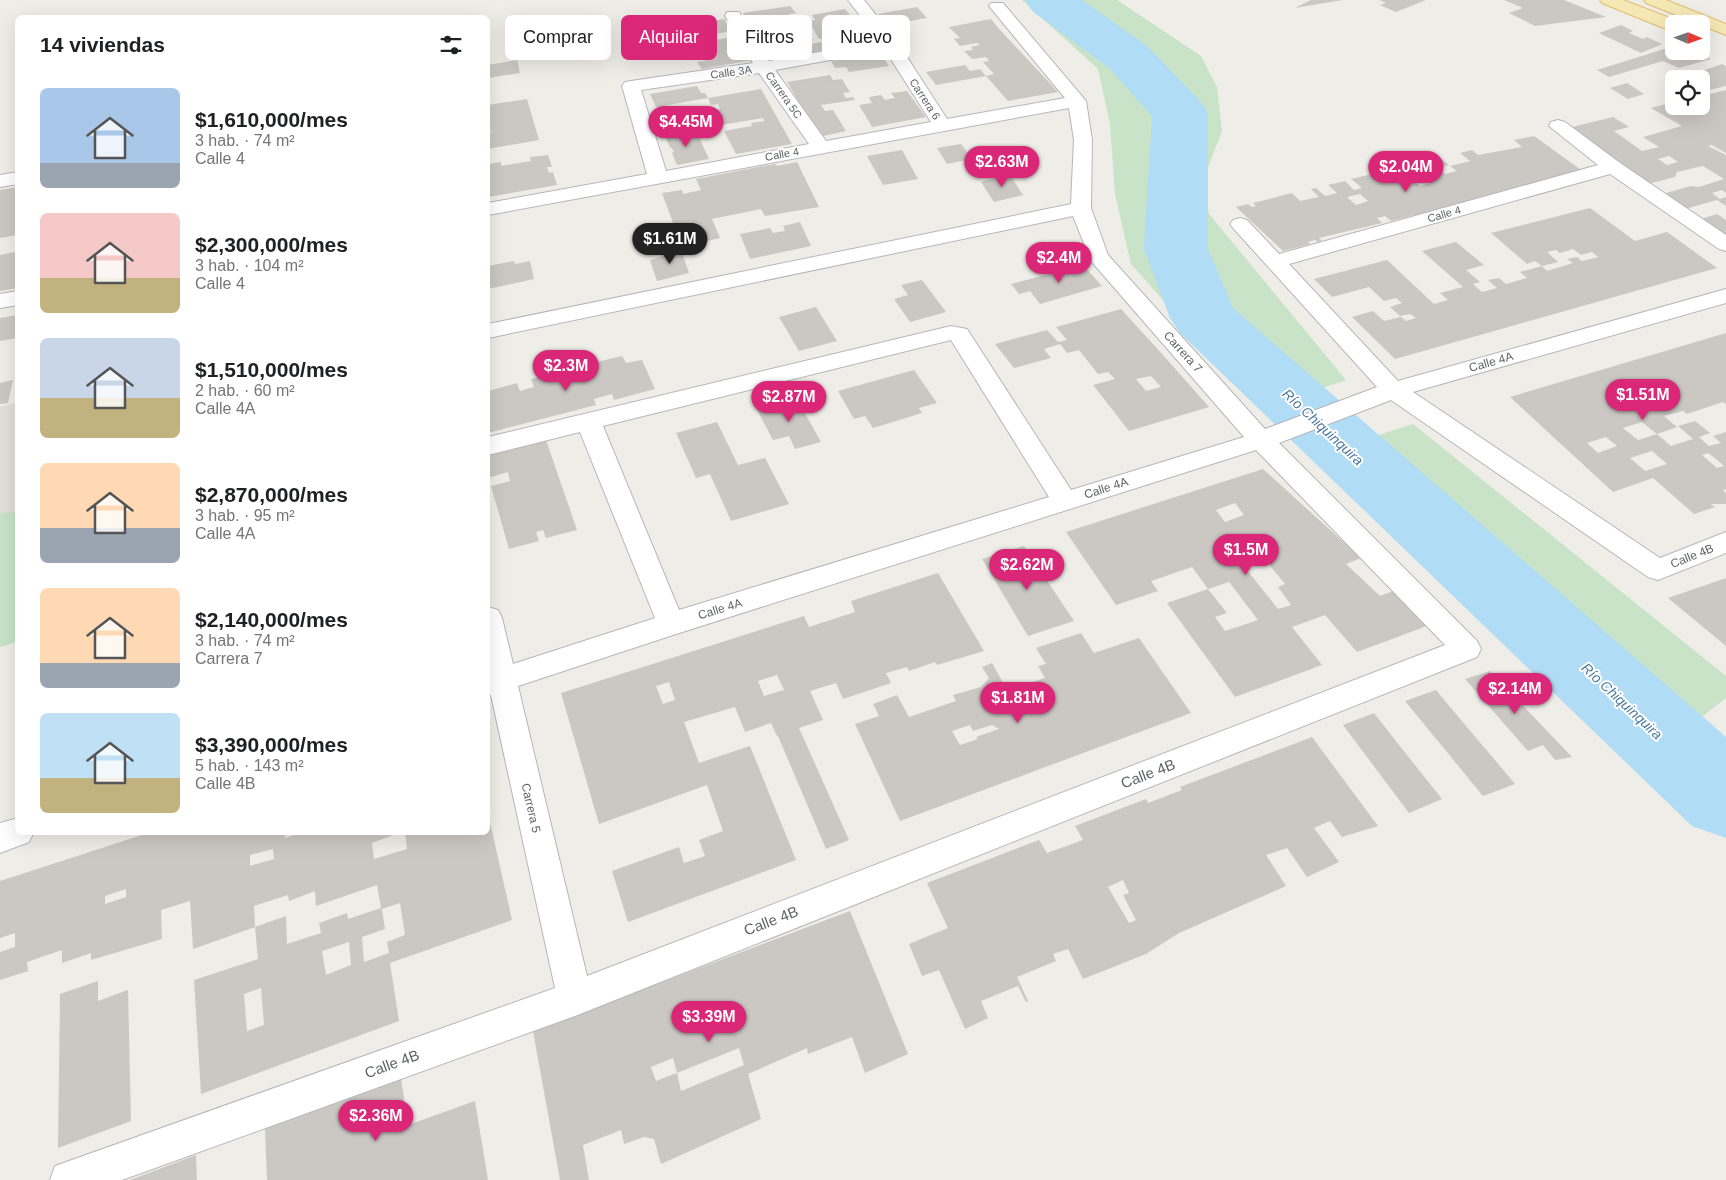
<!DOCTYPE html>
<html lang="es">
<meta charset="utf-8">
<style>
:root{--surface:#fff;--page:#f2f2f2;--text:#202124;--muted:#757577;--accent:#db2777}
body{margin:0;font-family:Helvetica,sans-serif;background:var(--page);color:var(--text);height:100vh;display:flex;flex-direction:column;font-size:19px;white-space:nowrap}
*{box-sizing:border-box;margin:0}
p{font-size:16px;color:var(--muted)}
.icon{flex:none;width:28px;height:28px;fill:none;stroke:currentColor;stroke-width:2;stroke-linecap:round;stroke-linejoin:round}
.map{position:relative;flex:1;overflow:hidden}
.panel{position:absolute;left:15px;top:15px;width:475px;height:820px;display:flex;flex-direction:column;background:var(--surface);border-radius:8px;box-shadow:0 5px 20px #0002}
.panel>*{flex:none}
.top-card{position:absolute;left:505px;top:15px;width:475px;height:45px;display:flex;gap:10px}
.needle{width:32px;rotate:92deg}
.tools{position:absolute;left:1665px;top:15px;display:grid;gap:10px}
.tools a{display:grid;place-items:center;width:45px;height:45px;border-radius:8px;background:var(--surface);box-shadow:0 5px 20px #0002;font-size:25px}
.price{position:absolute;translate:-50% -42px;padding:0 11px;border-radius:18px;background:var(--accent);color:#fff;font-size:16px;line-height:32px;filter:drop-shadow(0 1px 2px #0008)}
.price::after{content:'';position:absolute;left:50%;top:30px;width:15px;height:11px;margin-left:-8px;background:inherit;clip-path:polygon(0 0,100% 0,50% 100%)}
.price.selected{background:#222;color:#fff}
ul{padding:0;list-style:none}
li{display:flex;align-items:center;gap:15px;height:125px;padding:0 25px}
li span{display:grid;place-items:center;flex:none;width:140px;height:100px;border-radius:8px;color:#555}
li>.icon{margin-inline-start:auto}
span .icon{width:60px;height:60px;fill:#fffc;stroke-width:1}
li b{font-size:21px}
h2{display:flex;justify-content:space-between;align-items:center;height:60px;padding:0 25px;font-size:21px}
.tag{padding:0 18px;border-radius:8px;background:var(--surface);box-shadow:0 5px 20px #0002;font-size:18px;line-height:45px}
.tag.selected{background:var(--accent);color:#fff}
.map>svg:first-child{display:block}
.education{fill:#e2ded9}
.green{fill:#c8e3c7}
.lines{fill:none;stroke-linecap:round;stroke-linejoin:round}
.river{fill:#b0dcf6;fill-rule:evenodd}
.building{fill:#cbc8c4;fill-rule:evenodd}
.street-casing{stroke:#b4b7ba;stroke-width:2}
.primary-casing{stroke:#e2ba6d;stroke-width:2}
.street{fill:#fff;fill-rule:evenodd}
.primary{fill:#f6e8b5;fill-rule:evenodd}
.labels{text-anchor:middle;stroke-width:4;stroke-linejoin:round;paint-order:stroke}
.far-street-label{font-size:11px;fill:#5f6266;stroke:#fff}
.street-label{font-size:12px;fill:#5f6266;stroke:#fff}
.water-label{font-size:14px;font-style:italic;fill:#4b799e;stroke:#fff}
.near-street-label{font-size:15px;fill:#5f6266;stroke:#fff}
</style>
<div class="map">
<svg width="1726" height="1180" viewBox="0 0 1726 1180">
<rect width="100%" height="100%" fill="#efede7"/>
<polygon class="education" points="17,403 17,517 0,521 0,407"/>
<g class="green">
<polygon points="1022,0 1117,0 1201,56 1217,87 1222,131 1203,180 1209,214 1346,380 1260,409 1131,264 1115,194 1110,124 1098,69"/>
<polygon points="1413,424 1726,676 1726,698 1637,767 1310,457"/>
<polygon points="17,511 17,642 0,647 0,514"/>
</g>
<g class="lines">
<polygon class="river" points="1025,0 1082,0 1147,46 1200,101 1208,113 1208,249 1233,308 1726,737 1726,838 1692,826 1180,333 1170,318 1144,249 1152,116 1109,68 1032,11"/>
</g>
<g class="building">
<polygon points="1311,0 1343,0 1295,8"/>
<polygon points="1379,0 1426,0 1396,12 1380,5 1386,3"/>
<polygon points="1504,0 1564,0 1606,17 1535,26 1509,13 1523,8"/>
<polygon points="790,6 796,13 789,14 792,18 750,25 743,13"/>
<polygon points="917,7 927,18 887,25 878,14"/>
<polygon points="845,9 871,43 771,60 753,36 798,29 802,35 809,33 813,40 803,41 806,45 827,41 825,38 819,39 812,27 805,28 802,22 815,20 812,15"/>
<polygon points="724,19 732,31 691,38 688,33 679,35 675,28"/>
<polygon points="991,19 1001,31 1058,92 1008,101 986,76 994,74 983,62 989,61 986,57 972,59 964,51 973,50 971,47 980,45 977,43 960,46 954,39 960,38 949,27"/>
<polygon points="1621,25 1633,31 1629,33 1643,39 1647,37 1662,44 1641,53 1599,33"/>
<polygon points="738,36 753,60 702,69 697,62 708,60 705,55 700,50 691,51 687,45"/>
<polygon points="1674,46 1674,51 1693,51 1711,59 1679,68 1663,61 1609,77 1597,70"/>
<polygon points="880,53 889,66 849,72 846,67 835,68 831,61"/>
<polygon points="517,60 520,73 488,78 488,65"/>
<polygon points="1722,64 1726,66 1726,86 1701,92 1701,79 1679,79"/>
<polygon points="965,65 970,71 980,69 986,76 936,85 926,72"/>
<polygon points="830,75 833,80 842,79 850,92 843,93 846,98 853,97 855,100 821,105 825,111 833,110 846,131 819,137 787,82"/>
<polygon points="1627,83 1644,94 1628,99 1610,88"/>
<polygon points="697,86 701,93 705,93 708,98 656,107 650,94"/>
<polygon points="761,89 792,144 736,154 724,131 752,126 751,123 764,121 763,118 721,125 714,111 720,109 718,104 711,105 708,98"/>
<path d="M1726,90V153L1712,145L1708,146L1726,155V193L1722,190L1712,193L1720,199L1726,197V206L1717,200L1685,209L1662,194L1691,186L1699,187L1724,179L1703,166L1677,172L1675,177L1648,184L1564,129L1613,117L1629,127L1614,131L1642,151L1659,147L1643,137L1682,126L1651,108L1674,102V106H1701V96ZM1669,156L1678,162L1667,165L1658,159Z"/>
<polygon points="907,91 926,117 872,127 859,105 872,103 869,97 881,95 885,100 895,98 891,93"/>
<polygon points="527,99 539,140 488,149 488,134 491,133 490,126 488,126 488,105"/>
<polygon points="688,131 690,136 698,135 709,159 677,165 672,153 674,152 671,147 670,148 665,135"/>
<path d="M1534,136L1584,172L1391,221L1385,216L1377,218L1382,223L1319,238L1322,241L1318,242L1315,240L1308,242L1310,244L1283,251L1236,207L1248,204L1252,207L1256,206L1253,203L1292,193L1300,201L1319,197L1311,189L1316,188L1325,196L1337,193L1328,185L1345,181L1354,190L1362,188L1351,179L1440,158L1449,165L1438,168L1445,174L1457,171L1450,166L1470,161L1460,153L1472,150L1478,155L1522,147L1514,140ZM1428,171L1436,177L1426,180L1431,183L1420,186L1412,179L1423,177L1418,173ZM1360,194L1368,201L1356,205L1347,197Z"/>
<polygon points="961,144 972,159 947,164 937,148"/>
<polygon points="902,150 918,179 883,185 867,156"/>
<polygon points="548,155 552,167 547,167 549,173 553,172 557,185 488,197 488,164 501,162 501,166 531,161 530,157"/>
<polygon points="797,162 819,207 765,216 761,209 712,219 720,238 682,247 662,193 682,190 683,194 701,190 696,179 763,166 776,164 777,166"/>
<polygon points="1010,175 1023,195 994,202 981,182"/>
<polygon points="18,187 18,235 0,238 0,190"/>
<polygon points="1590,208 1635,241 1667,232 1717,268 1395,359 1352,317 1373,311 1384,321 1401,317 1406,321 1416,318 1410,314 1400,316 1390,307 1402,303 1396,298 1384,301 1369,287 1332,297 1314,279 1387,260 1434,304 1448,300 1440,293 1463,287 1422,251 1456,242 1484,265 1466,270 1480,282 1473,284 1482,292 1497,288 1488,280 1499,278 1506,284 1527,278 1520,272 1542,266 1547,271 1573,263 1567,259 1577,257 1582,261 1598,257 1592,252 1581,255 1573,249 1560,253 1556,250 1547,252 1558,262 1542,266 1535,261 1527,264 1491,233"/>
<polygon points="1717,214 1726,220 1726,236 1701,219"/>
<polygon points="800,222 811,246 750,259 740,234 770,228 773,233 785,231 783,226"/>
<polygon points="680,247 689,273 657,281 650,260 664,256 662,251"/>
<polygon points="15,252 18,252 18,288 0,291 0,255"/>
<polygon points="514,261 515,264 530,261 534,279 488,289 488,266"/>
<polygon points="1083,265 1102,286 1040,304 1030,291 1019,294 1011,284"/>
<polygon points="922,280 946,312 910,322 894,299 908,295 901,285"/>
<polygon points="816,307 837,341 799,351 779,317"/>
<path d="M1121,309L1163,355L1209,407L1129,431L1093,385L1115,379L1108,372L1098,374L1079,350L1067,353L1060,344L1044,349L1051,358L1014,368L995,344L1047,330L1058,342L1067,340L1056,327ZM1151,376L1161,387L1146,391L1136,379Z"/>
<polygon points="18,315 18,338 0,341 0,318"/>
<path d="M1726,333V404L1723,402L1687,414L1683,411L1664,416L1677,427L1657,434L1671,446L1693,439L1678,426L1695,421L1710,433L1699,437L1709,446L1721,443L1713,436L1726,432V489L1723,490L1726,493V504H1711L1715,507L1694,514L1653,478L1613,492L1510,397ZM1642,422L1657,434L1638,440L1623,428ZM1606,437L1617,446L1598,453L1587,443ZM1652,451L1667,464L1645,471L1630,458ZM1708,453L1716,459L1724,466L1717,468L1702,455Z"/>
<polygon points="622,356 626,363 642,360 655,389 614,400 612,394 594,399 596,405 488,433 488,391 517,383 520,391 534,387 531,379 558,373 558,371"/>
<polygon points="914,370 937,403 919,408 922,413 873,428 865,416 854,419 838,391"/>
<polygon points="12,380 13,380 8,403 0,404 0,383"/>
<polygon points="796,397 821,442 795,449 789,436 773,440 756,408"/>
<polygon points="717,422 738,465 765,458 789,504 731,521 710,474 696,478 676,433"/>
<polygon points="546,440 577,530 546,538 543,530 536,532 539,541 509,549 491,486 510,481 508,472 488,478 488,455"/>
<path d="M1263,469L1361,558L1346,564L1380,596L1396,590L1435,623L1357,652L1325,615L1292,627L1322,665L1235,697L1167,603L1208,589L1227,613L1215,617L1225,631L1258,620L1229,582L1208,589L1192,567L1151,581L1158,591L1116,605L1066,532ZM1235,503L1244,515L1225,522L1216,510ZM1243,539L1254,552L1258,551L1285,584L1278,587L1291,605L1278,609L1226,544Z"/>
<polygon points="1024,546 1074,621 1028,636 982,559"/>
<path d="M938,573L984,651L937,665L935,662L909,671L907,667L886,673L891,683L843,699L836,683L810,691L823,720L799,728L849,840L826,849L778,736H777L771,723L745,732L735,707L684,722L699,763L750,746L796,860L628,922L612,871L679,847L684,863L705,856L699,840L723,831L707,785L599,824L561,693L804,616L809,627L855,612L851,601ZM777,675L784,690L764,696L758,681ZM669,682L675,700L663,704L656,686Z"/>
<polygon points="1726,578 1726,646 1668,598"/>
<path d="M1081,633L1094,653L1139,638L1191,713L900,821L855,724L879,716L873,704L897,695L909,717L956,701L953,695L981,687L989,678L982,667L992,663L1007,690L1045,678L1038,666L1046,664L1036,648ZM970,725L973,731L992,725L999,729L976,737L978,739L960,745L952,731Z"/>
<polygon points="1490,671 1572,757 1555,760 1543,745 1528,751 1465,679"/>
<polygon points="1436,690 1445,701 1515,784 1483,796 1405,701"/>
<polygon points="1374,713 1399,745 1442,799 1409,813 1343,725"/>
<path d="M1312,737L1378,826L1342,837L1330,821L1314,828L1339,862L1307,877L1287,848L1266,855L1286,886L1179,933L1146,954L1083,979L1068,949L1053,954L1056,961L1017,977L1028,1001L1026,1002L1018,986L981,1001L988,1018L965,1029L939,970L922,976L909,944L948,928L927,883L1039,840L1047,853L1083,840L1075,826L1146,799L1148,803L1182,790L1180,787ZM1123,880L1129,893L1123,895L1136,920L1129,923L1108,887Z"/>
<path d="M488,813L512,920L390,963L399,1021L201,1094L194,980L258,959L255,927L286,916L287,944L321,933L319,923L347,913L348,919L381,908L377,885L316,906L315,891L289,901L288,895L254,906L255,927L193,949L190,901L161,910L162,939L91,960V953L62,963V950L27,962L28,971L0,980V952L15,947V933L0,938V881L151,832H285V838L302,832H401L372,843L374,859L407,849L405,832H488ZM273,849L274,859L250,866V855ZM126,889V897L105,904V896ZM400,903L405,935L387,942L389,953L364,962L362,937L385,929L382,909ZM349,942L351,965L326,975L322,951ZM261,988L264,1025L247,1031L244,994Z"/>
<path d="M850,911L908,1054L865,1073L852,1037L808,1054L807,1048L748,1074L761,1119L661,1164L654,1139L644,1137L624,1144L621,1130L583,1145L589,1180H560L533,1031ZM739,1048L744,1065L681,1091L677,1073L656,1081L651,1067L673,1058L677,1073Z"/>
<polygon points="98,981 98,1001 128,990 131,1121 58,1148 60,994"/>
<polygon points="401,1078 408,1125 475,1101 488,1180 267,1180 265,1128 334,1102 334,1104"/>
<polygon points="196,1155 197,1180 130,1180"/>
</g>
<g class="lines">
<g class="street-casing">
<g id="street">
<path d="M848,0H864L896,40L947,119L1065,98L989,6L991,3H1003L1086,101L1092,140L1091,208L1108,255L1265,429L1377,387L1233,228L1230,224L1233,220L1240,218L1247,220L1279,254L1598,165L1549,126L1551,122L1558,120L1565,122L1620,163L1726,235V251L1719,249L1610,174L1289,264L1398,381L1726,289V303L1413,392L1660,558L1726,532V553L1658,580L1648,577L1391,400L1279,443L1477,641L1481,649L1477,657L575,1016L122,1180H50L55,1166L69,1161L555,988L491,695L488,696V607L498,610L502,618L513,664L655,618L580,432L488,455V437L951,326L967,329L1071,490L1244,437L1091,261L1073,216L488,338V324L1071,204L1074,140L1069,108L488,215V203L647,174L622,86L625,82L631,81L753,63L725,16L727,12H739L769,61L879,41ZM885,50L931,122L826,141L775,70ZM759,73L809,144L666,171L641,90ZM951,340L1049,497L679,610L603,426ZM1256,450L1445,645L587,976L518,686L673,635Z"/>
<polygon points="18,172 18,184 0,187 0,175"/>
<polygon points="18,291 18,305 0,308 0,294"/>
<polygon points="18,818 18,832 34,832 29,842 0,853 0,823"/>
</g>
</g>
<g class="primary-casing">
<g id="primary">
<polygon points="1600,0 1623,0 1678,21 1680,24 1674,24 1674,30 1666,29 1602,3"/>
<polygon points="1644,0 1666,0 1726,24 1726,35 1646,3"/>
</g>
</g>
<use href="#street" class="street"/>
<use href="#primary" class="primary"/>
</g>
<g class="labels">
<g class="far-street-label">
<text transform="translate(731 72) rotate(-8)" y="4">Calle 3A</text>
<text transform="translate(784 95) rotate(55)" y="4">Carrera 5C</text>
<text transform="translate(925 99) rotate(57)" y="4">Carrera 6</text>
<text transform="translate(782 154) rotate(-10)" y="4">Calle 4</text>
<text transform="translate(1444 214) rotate(-16)" y="4">Calle 4</text>
</g>
<g class="street-label">
<text transform="translate(1183 352) rotate(48)" y="4">Carrera 7</text>
<text transform="translate(1491 362) rotate(-16)" y="4">Calle 4A</text>
<text transform="translate(1106 488) rotate(-18)" y="4">Calle 4A</text>
<text transform="translate(1692 556) rotate(-22)" y="4">Calle 4B</text>
<text transform="translate(720 609) rotate(-17)" y="4">Calle 4A</text>
<text transform="translate(531 808) rotate(77)" y="4">Carrera 5</text>
</g>
<g class="water-label">
<text transform="translate(1323 427) rotate(43)" y="5">Río Chiquinquira</text>
<text transform="translate(1622 701) rotate(43)" y="5">Río Chiquinquira</text>
</g>
<g class="near-street-label">
<text transform="translate(1148 774) rotate(-21)" y="5">Calle 4B</text>
<text transform="translate(771 921) rotate(-21)" y="5">Calle 4B</text>
<text transform="translate(392 1064) rotate(-20)" y="5">Calle 4B</text>
</g>
</g>
</svg>
<div class="tools">
<a><svg class="needle" viewBox="-14 -14 28 28"><path d="M0-13l5 13h-10z" fill="#e53935"/><path d="M0 13l5-13h-10z" fill="#757577"/></svg></a>
<a><svg class="icon" aria-label="locate" viewBox="0 0 24 24"><circle cx="12" cy="12" r="6"/><path d="M12 2v4M12 18v4M2 12h4M18 12h4"/></svg></a>
</div>
<b class="price" style="left:686px;top:148px">$4.45M</b>
<b class="price" style="left:1002px;top:188px">$2.63M</b>
<b class="price" style="left:1406px;top:193px">$2.04M</b>
<b class="price selected" style="left:670px;top:265px">$1.61M</b>
<b class="price" style="left:1059px;top:284px">$2.4M</b>
<b class="price" style="left:566px;top:392px">$2.3M</b>
<b class="price" style="left:1643px;top:421px">$1.51M</b>
<b class="price" style="left:789px;top:423px">$2.87M</b>
<b class="price" style="left:1246px;top:576px">$1.5M</b>
<b class="price" style="left:1027px;top:591px">$2.62M</b>
<b class="price" style="left:1515px;top:715px">$2.14M</b>
<b class="price" style="left:1018px;top:724px">$1.81M</b>
<b class="price" style="left:709px;top:1043px">$3.39M</b>
<b class="price" style="left:376px;top:1142px">$2.36M</b>
<div class="top-card">
<a class="tag">Comprar</a>
<a class="tag selected">Alquilar</a>
<a class="tag">Filtros</a>
<a class="tag">Nuevo</a>
</div>
<section class="panel">
<h2>14 viviendas<svg class="icon" aria-label="filters" viewBox="0 0 24 24"><path d="M4 7h16M4 17h16"/><circle cx="9" cy="7" r="2"/><circle cx="15" cy="17" r="2"/></svg></h2>
<ul>
<li><span style="background:linear-gradient(#a9c7e8 75%,#9aa5b1 0)"><svg class="icon" aria-label="home" viewBox="0 0 24 24"><path d="M3 11l9-7 9 7M6 9v11h12V9"/></svg></span><div><b>$1,610,000/mes</b><p>3 hab. · 74 m²</p><p>Calle 4</p></div></li>
<li><span style="background:linear-gradient(#f6c9c9 65%,#c2b280 0)"><svg class="icon" aria-label="home" viewBox="0 0 24 24"><path d="M3 11l9-7 9 7M6 9v11h12V9"/></svg></span><div><b>$2,300,000/mes</b><p>3 hab. · 104 m²</p><p>Calle 4</p></div></li>
<li><span style="background:linear-gradient(#c9d6e8 60%,#c2b280 0)"><svg class="icon" aria-label="home" viewBox="0 0 24 24"><path d="M3 11l9-7 9 7M6 9v11h12V9"/></svg></span><div><b>$1,510,000/mes</b><p>2 hab. · 60 m²</p><p>Calle 4A</p></div></li>
<li><span style="background:linear-gradient(#ffd9b3 65%,#9aa5b1 0)"><svg class="icon" aria-label="home" viewBox="0 0 24 24"><path d="M3 11l9-7 9 7M6 9v11h12V9"/></svg></span><div><b>$2,870,000/mes</b><p>3 hab. · 95 m²</p><p>Calle 4A</p></div></li>
<li><span style="background:linear-gradient(#ffd9b3 75%,#9aa5b1 0)"><svg class="icon" aria-label="home" viewBox="0 0 24 24"><path d="M3 11l9-7 9 7M6 9v11h12V9"/></svg></span><div><b>$2,140,000/mes</b><p>3 hab. · 74 m²</p><p>Carrera 7</p></div></li>
<li><span style="background:linear-gradient(#bfe0f5 65%,#c2b280 0)"><svg class="icon" aria-label="home" viewBox="0 0 24 24"><path d="M3 11l9-7 9 7M6 9v11h12V9"/></svg></span><div><b>$3,390,000/mes</b><p>5 hab. · 143 m²</p><p>Calle 4B</p></div></li>
</ul>
</section>
</div>
